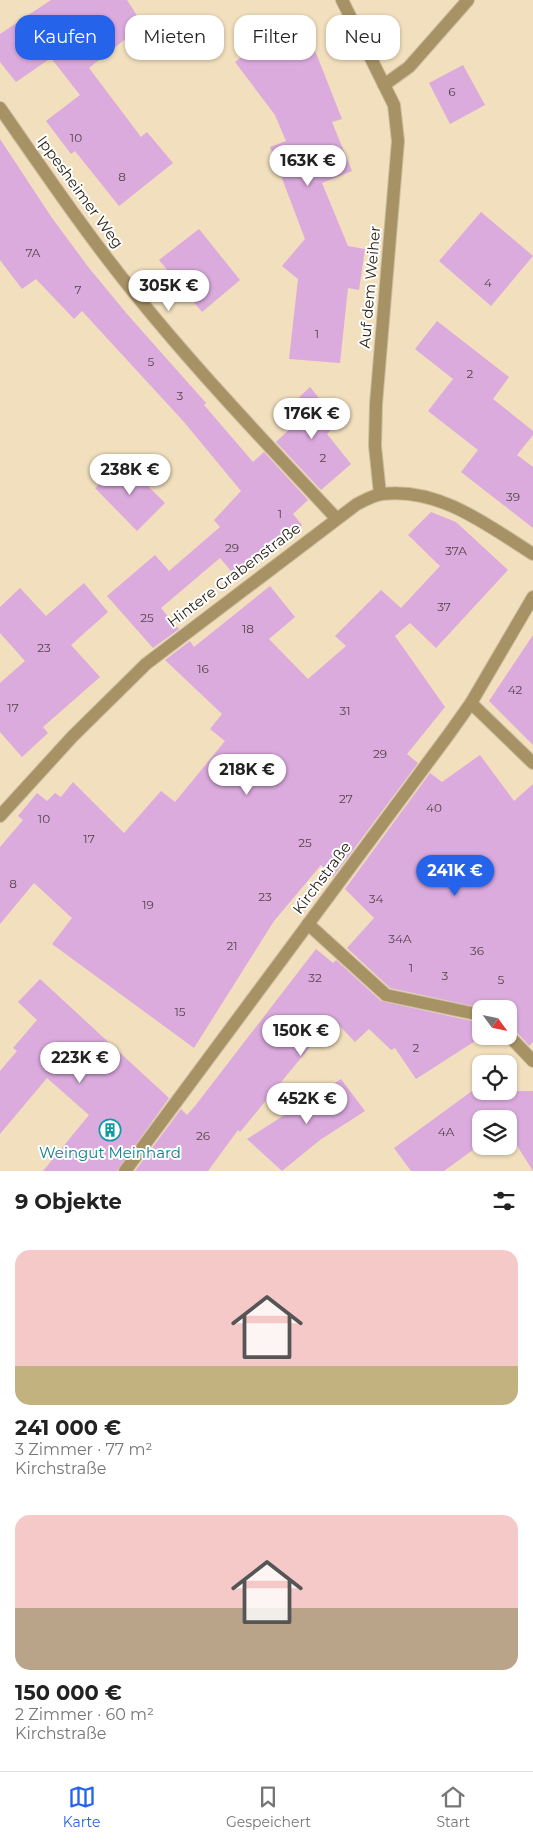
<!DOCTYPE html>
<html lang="de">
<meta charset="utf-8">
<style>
:root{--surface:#fff;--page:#f6f6f6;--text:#222;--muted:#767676;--line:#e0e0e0;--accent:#2563eb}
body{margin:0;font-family:Montserrat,sans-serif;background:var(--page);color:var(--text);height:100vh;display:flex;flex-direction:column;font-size:19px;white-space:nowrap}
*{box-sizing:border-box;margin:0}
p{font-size:16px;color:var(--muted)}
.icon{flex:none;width:28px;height:28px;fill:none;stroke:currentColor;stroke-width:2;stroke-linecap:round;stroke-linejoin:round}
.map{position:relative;height:1171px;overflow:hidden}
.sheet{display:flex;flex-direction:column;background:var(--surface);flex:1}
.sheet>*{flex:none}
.hud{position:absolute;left:15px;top:15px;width:504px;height:45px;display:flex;gap:10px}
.needle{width:32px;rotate:123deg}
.fabs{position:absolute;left:472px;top:1000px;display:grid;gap:10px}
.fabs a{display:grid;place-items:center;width:45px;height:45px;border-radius:10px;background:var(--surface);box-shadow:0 1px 4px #0004;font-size:25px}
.price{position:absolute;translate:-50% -42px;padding:0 11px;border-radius:18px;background:#fff;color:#222;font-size:16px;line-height:32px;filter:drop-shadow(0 1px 2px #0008)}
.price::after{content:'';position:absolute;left:50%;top:30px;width:15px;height:11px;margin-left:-8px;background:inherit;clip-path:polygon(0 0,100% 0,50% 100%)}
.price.current{background:var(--accent);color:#fff}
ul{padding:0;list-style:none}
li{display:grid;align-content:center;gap:10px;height:265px;padding:0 15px}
li span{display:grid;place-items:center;height:155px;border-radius:15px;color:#555}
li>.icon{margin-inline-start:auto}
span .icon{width:90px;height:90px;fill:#fffc;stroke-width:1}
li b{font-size:21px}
h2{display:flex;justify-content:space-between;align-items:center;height:60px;padding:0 15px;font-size:21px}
.chip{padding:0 18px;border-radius:15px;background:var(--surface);box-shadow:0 1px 4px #0004;font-size:18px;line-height:45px}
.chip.current{background:var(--accent);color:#fff}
.tabs{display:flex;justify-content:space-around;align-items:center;height:70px;border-top:1px solid var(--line);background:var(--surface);font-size:14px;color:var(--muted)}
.tabs a{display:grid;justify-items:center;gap:2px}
.tabs .current{color:var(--accent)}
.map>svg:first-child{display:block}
.building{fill:#dbabde}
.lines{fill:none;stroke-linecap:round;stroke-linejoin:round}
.minor-casing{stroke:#cdbd9f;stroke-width:14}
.minor{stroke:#a79265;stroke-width:12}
.labels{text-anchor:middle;stroke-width:4;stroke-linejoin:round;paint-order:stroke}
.number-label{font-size:12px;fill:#564548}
.street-label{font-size:15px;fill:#2a2316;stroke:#fff}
.culture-label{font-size:15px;fill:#0d838f;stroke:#fff}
</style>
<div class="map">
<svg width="533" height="1171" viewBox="0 0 533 1171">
<rect width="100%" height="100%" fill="#f1dfbd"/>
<g class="building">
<polygon points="51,0 127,0 143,25 89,68 141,137 147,132 173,163 119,206 75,151 71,154 46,121 80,95 51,58 16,82 0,62 0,34"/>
<polygon points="290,19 316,53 342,119 332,122 352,171 322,183 348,246 365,249 359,290 348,288 340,363 289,359 298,279 282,266 305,239 270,147 286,141 275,115 235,62"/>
<polygon points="463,65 485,105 450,124 429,83"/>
<polygon points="0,139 52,218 89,268 127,314 206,403 204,405 253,462 264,452 308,500 293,514 302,525 236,577 220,558 161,608 179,629 153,648 107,596 155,555 169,571 220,527 214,520 241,491 184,422 82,311 74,319 36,279 22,289 0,260"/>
<polygon points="481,212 533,256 491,306 439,261"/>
<polygon points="199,229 240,280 202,312 159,260"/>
<polygon points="437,321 509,377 493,399 533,431 533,435 517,455 533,467 533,528 461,472 478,450 428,411 453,379 415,349"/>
<polygon points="310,387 334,417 329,422 333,428 327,434 351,464 321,490 276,442 291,428 281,415"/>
<polygon points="123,461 165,503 137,531 95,488"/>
<polygon points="431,512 456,522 508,570 436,648 410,623 395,636 445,707 407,754 418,763 333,877 321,865 274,921 194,1048 52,944 72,918 34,883 0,924 0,847 23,820 18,816 37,793 47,801 55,793 61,797 73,782 124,833 161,791 175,802 225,741 210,729 222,714 165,660 190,641 194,647 270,586 295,617 269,639 308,679 346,646 335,636 381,590 401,608 440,566 408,535"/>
<polygon points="84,583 108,612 71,645 100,677 43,727 48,733 22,757 0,732 0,683 25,661 0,633 0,607 20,588 46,616"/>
<polygon points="533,635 533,745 489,701"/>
<polygon points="480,755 514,801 533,784 533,1042 529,1046 515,1030 509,1028 509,1009 486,1009 390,988 347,948 374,918 345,889 430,773 442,782"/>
<polygon points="316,949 333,963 336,960 381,1001 481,1023 481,1036 483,1036 416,1079 395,1048 391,1050 369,1029 355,1042 333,1019 240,1132 238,1130 208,1171 135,1171 181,1109 187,1115 195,1106"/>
<polygon points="40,979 169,1098 117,1171 43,1171 89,1115 47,1078 0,1134 0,1071 17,1051 13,1048 37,1020 18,1002"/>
<polygon points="341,1079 365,1111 320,1140 282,1171 247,1139"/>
<polygon points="472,1091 533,1091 533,1171 509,1133 509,1119 481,1119 481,1144 444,1171 411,1171 394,1148"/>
</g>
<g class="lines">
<g class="minor-casing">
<g id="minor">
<polyline points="342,0 394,105 398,141 376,404 375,446 380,494"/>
<polyline points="384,85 409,67 468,0"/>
<path d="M0,108C44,171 87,235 136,295C199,373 268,445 336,518"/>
<polyline points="471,703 533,763"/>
<path d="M0,816L72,737L146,664L357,504C365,500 374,495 382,494C439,487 487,525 533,554"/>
<polyline points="308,924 386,995 481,1015"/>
<polyline points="509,1036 533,1061"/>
<polyline points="125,1171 449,734 471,703 533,597"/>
</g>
</g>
<use href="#minor" class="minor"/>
</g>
<defs>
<g id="building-ring" transform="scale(1.125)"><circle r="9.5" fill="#fff" stroke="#0f9aa8" stroke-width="1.5"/><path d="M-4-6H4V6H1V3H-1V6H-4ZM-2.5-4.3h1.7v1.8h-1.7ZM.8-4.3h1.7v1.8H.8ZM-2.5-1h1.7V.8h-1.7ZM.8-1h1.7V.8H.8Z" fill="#0f9aa8"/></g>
</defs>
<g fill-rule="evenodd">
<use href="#building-ring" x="110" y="1130"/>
</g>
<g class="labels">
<g class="number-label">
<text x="452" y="96">6</text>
<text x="76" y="142">10</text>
<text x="122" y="181">8</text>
<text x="33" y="257">7A</text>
<text x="488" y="287">4</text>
<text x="78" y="294">7</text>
<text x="317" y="338">1</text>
<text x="151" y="366">5</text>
<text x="470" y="378">2</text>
<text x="180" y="400">3</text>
<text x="323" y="462">2</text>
<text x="513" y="501">39</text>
<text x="280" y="518">1</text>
<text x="232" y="552">29</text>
<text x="456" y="555">37A</text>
<text x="444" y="611">37</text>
<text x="147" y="622">25</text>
<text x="248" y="633">18</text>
<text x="44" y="652">23</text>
<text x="203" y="673">16</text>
<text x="515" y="694">42</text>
<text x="13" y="712">17</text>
<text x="345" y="715">31</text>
<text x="380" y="758">29</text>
<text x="346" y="803">27</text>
<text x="434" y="812">40</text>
<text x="44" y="823">10</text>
<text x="89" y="843">17</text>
<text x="305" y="847">25</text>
<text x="13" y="888">8</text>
<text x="265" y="901">23</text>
<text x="376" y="903">34</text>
<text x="148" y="909">19</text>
<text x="400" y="943">34A</text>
<text x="232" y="950">21</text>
<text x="477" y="955">36</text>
<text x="411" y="972">1</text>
<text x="445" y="980">3</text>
<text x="315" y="982">32</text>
<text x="501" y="984">5</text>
<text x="180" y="1016">15</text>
<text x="416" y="1052">2</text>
<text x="446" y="1136">4A</text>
<text x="203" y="1140">26</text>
</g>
<g class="street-label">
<text transform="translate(80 192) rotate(54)" y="5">Ippesheimer Weg</text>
<text transform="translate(370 287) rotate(-85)" y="5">Auf dem Weiher</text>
<text transform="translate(234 575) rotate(-37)" y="5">Hintere Grabenstraße</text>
<text transform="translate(322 878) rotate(-53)" y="5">Kirchstraße</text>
</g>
<g class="culture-label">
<text x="110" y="1158">Weingut Meinhard</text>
</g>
</g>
</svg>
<div class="fabs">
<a><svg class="needle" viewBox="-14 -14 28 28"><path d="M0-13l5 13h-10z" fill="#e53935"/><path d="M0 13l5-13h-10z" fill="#767676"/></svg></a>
<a><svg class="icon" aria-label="locate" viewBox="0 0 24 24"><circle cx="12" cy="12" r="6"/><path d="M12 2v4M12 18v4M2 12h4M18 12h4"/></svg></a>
<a><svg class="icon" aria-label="layers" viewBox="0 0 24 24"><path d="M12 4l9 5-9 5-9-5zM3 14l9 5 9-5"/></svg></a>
</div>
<b class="price" style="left:308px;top:187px">163K €</b>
<b class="price" style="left:169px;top:312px">305K €</b>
<b class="price" style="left:312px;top:440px">176K €</b>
<b class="price" style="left:130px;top:496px">238K €</b>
<b class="price" style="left:247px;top:796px">218K €</b>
<b class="price current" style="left:455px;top:897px">241K €</b>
<b class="price" style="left:301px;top:1057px">150K €</b>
<b class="price" style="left:80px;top:1084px">223K €</b>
<b class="price" style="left:307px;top:1125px">452K €</b>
<div class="hud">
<a class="chip current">Kaufen</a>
<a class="chip">Mieten</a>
<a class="chip">Filter</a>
<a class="chip">Neu</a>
</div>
</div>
<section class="sheet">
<h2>9 Objekte<svg class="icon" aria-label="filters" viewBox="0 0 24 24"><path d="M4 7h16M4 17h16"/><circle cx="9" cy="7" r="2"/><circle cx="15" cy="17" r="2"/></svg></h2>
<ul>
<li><span style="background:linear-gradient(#f6c9c9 75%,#c2b280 0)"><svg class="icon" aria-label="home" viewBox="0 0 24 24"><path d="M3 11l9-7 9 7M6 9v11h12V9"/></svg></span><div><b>241 000 €</b><p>3 Zimmer · 77 m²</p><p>Kirchstraße</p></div></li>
<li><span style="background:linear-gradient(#f6c9c9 60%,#b9a48a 0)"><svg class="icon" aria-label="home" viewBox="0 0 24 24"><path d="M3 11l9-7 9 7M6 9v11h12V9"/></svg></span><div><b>150 000 €</b><p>2 Zimmer · 60 m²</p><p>Kirchstraße</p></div></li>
</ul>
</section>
<nav class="tabs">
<a class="current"><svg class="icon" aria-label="map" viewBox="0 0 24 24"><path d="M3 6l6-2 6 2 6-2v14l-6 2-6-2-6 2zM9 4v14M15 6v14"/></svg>Karte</a>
<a><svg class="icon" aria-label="saved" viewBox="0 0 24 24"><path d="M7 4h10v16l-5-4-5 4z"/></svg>Gespeichert</a>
<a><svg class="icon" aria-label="home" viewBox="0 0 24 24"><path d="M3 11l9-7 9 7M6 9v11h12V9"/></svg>Start</a>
</nav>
